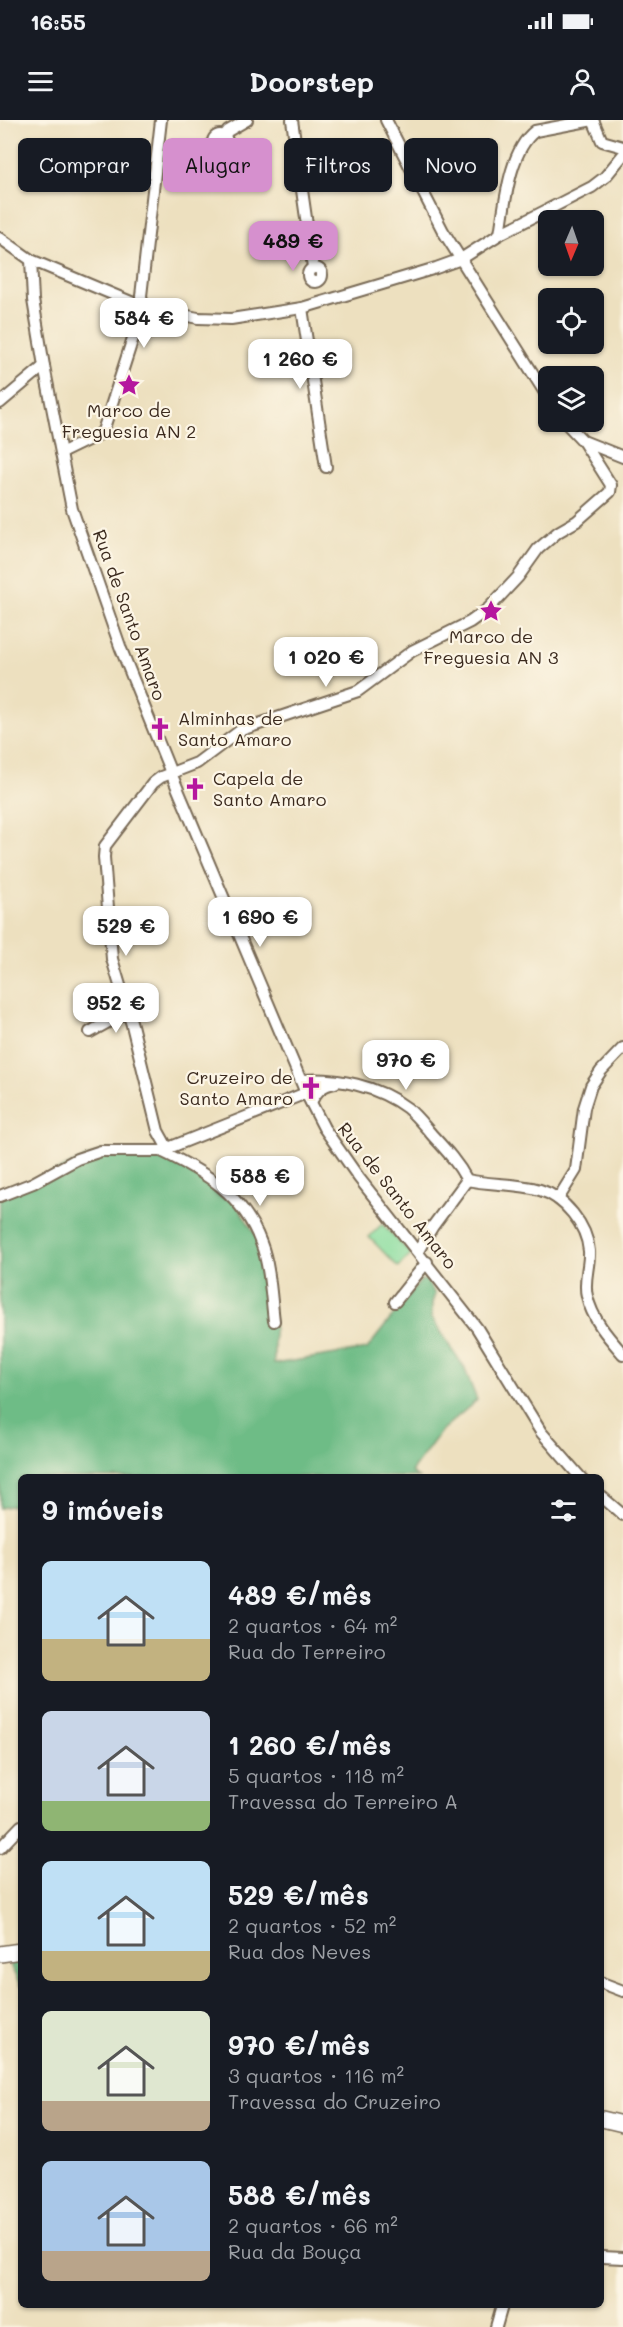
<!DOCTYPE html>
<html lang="pt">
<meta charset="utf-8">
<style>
:root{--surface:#171b24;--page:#20242c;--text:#f1f3f6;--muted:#9ea1a6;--accent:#d690ce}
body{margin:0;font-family:Mali,sans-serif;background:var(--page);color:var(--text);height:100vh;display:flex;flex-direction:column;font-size:22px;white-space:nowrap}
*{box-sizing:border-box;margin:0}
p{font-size:20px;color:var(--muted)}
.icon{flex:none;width:33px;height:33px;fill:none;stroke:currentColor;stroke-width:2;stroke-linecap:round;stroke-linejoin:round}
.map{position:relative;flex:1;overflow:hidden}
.side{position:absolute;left:18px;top:1354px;width:586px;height:834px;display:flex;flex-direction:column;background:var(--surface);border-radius:9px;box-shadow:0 2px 4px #0004}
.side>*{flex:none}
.hud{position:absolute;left:18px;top:18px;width:588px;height:54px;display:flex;gap:12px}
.needle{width:39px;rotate:182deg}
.controls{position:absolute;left:538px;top:90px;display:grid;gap:12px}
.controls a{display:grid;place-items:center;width:66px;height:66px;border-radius:9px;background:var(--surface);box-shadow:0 2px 4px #0004;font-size:30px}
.price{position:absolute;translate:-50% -51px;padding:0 14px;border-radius:12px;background:#fff;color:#222;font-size:20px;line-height:39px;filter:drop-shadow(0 2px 3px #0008)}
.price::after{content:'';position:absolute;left:50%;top:36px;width:18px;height:14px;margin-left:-9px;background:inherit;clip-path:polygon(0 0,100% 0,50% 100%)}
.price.on{background:var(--accent);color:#111}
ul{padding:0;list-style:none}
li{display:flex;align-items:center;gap:18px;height:150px;padding:0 24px}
li span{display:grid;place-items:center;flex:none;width:168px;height:120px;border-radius:9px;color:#555}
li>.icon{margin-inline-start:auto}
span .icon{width:72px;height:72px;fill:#fffc;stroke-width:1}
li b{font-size:26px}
h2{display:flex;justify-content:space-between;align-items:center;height:72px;padding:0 24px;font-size:26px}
.tag{padding:0 21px;border-radius:9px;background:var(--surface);box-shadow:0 2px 4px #0004;font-size:21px;line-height:54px}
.tag.on{background:var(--accent);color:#111}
.status{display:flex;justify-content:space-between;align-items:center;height:42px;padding:0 30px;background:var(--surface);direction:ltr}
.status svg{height:16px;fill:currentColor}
header{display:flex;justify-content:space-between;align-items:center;height:78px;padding:0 24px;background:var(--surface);font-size:27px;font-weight:700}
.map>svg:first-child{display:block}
.green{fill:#89dd9f;stroke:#62845e;stroke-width:1.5}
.forest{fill:#6ebc86;stroke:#547352;stroke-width:1.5}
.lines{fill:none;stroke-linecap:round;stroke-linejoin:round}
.minor-casing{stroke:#796a56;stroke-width:14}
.secondary-casing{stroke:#796a56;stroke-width:18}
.minor{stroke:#fff;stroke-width:10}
.secondary{stroke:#fff;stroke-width:15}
.labels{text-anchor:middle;stroke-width:4.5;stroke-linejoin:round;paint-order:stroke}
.poi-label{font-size:18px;fill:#3b2a1e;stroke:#fcf5e5}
.street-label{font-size:18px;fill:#3b2a1e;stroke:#fcf5e5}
</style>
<div class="status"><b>16:55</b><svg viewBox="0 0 49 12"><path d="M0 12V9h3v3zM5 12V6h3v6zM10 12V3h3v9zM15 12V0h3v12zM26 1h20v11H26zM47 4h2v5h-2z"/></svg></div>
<header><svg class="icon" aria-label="menu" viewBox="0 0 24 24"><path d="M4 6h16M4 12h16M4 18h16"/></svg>Doorstep<svg class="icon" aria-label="person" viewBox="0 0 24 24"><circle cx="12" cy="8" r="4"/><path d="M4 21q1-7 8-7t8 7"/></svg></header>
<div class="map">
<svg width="623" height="2207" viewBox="0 0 623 2207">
<rect width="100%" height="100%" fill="#fcf5e5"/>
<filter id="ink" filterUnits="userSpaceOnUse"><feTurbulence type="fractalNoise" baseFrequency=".0167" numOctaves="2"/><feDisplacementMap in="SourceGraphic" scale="12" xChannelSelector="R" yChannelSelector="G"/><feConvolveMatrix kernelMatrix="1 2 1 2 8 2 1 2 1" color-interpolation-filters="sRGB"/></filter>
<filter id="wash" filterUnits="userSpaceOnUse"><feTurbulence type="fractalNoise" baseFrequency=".008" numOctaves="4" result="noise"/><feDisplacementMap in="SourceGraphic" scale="24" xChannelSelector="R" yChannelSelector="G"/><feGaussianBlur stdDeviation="1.35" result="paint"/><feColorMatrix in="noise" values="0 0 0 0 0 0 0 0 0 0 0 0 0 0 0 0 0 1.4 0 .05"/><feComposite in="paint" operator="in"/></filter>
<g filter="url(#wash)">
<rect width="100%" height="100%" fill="#ede0bf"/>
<polygon class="green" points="382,1104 411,1134 398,1147 369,1117"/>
<g class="forest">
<polygon points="101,1031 161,1031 228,1072 262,1124 274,1201 274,1244 367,1229 421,1160 426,1160 435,1174 432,1183 432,1198 464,1247 477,1280 442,1310 411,1352 418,1357 21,1358 21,1384 0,1388 0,1076"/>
<polygon points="21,1836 21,1867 10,1845"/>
</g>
</g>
<g filter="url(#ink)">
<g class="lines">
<g class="minor-casing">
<g id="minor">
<polyline points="292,0 313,147"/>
<polyline points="386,0 443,111 549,279"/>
<circle cx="220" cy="22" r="7"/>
<polyline points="224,16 228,11 247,0"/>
<path d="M500,114C505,84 509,31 535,11L593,0L602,21L623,27"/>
<polyline points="0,118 31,140 143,187 198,198 231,199 302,188 436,148 461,139 500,114 592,67 605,57 623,35"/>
<polyline points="31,140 33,180 44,246 72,389 121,529 171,653 306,973 324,1008 359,1058 477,1208 541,1312 581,1358"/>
<circle cx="315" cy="155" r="7"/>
<polyline points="302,188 326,347"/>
<polyline points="0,283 44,246"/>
<polyline points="565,302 583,321 623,337"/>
<polyline points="61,333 100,314 103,311 143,187 141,176 161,0"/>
<polyline points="90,912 128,891"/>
<path d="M301,960C337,957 378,966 407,988C417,996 425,1007 433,1016C446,1030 458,1043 467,1060"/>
<path d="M311,982C317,971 322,965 335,963"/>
<polyline points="168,1029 158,1011 132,905 112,839 104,737 105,726 153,663 161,657 197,643 241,610 358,571 412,531 470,502 488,489 518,457 538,429 558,412 577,401 610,372 611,365 583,321"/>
<path d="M161,1031C205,1052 243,1074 261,1123C270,1146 271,1176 274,1201"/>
<polyline points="0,1076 33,1063 77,1039 101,1031 161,1031 306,973"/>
<polyline points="558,1079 576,1050 584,988 591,966 601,951 623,928"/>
<path d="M418,1131L433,1106L467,1060C490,1065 517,1063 540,1070C564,1077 587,1105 589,1131C590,1146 583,1161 587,1176C592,1199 608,1217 623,1234"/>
<polyline points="395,1182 427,1142"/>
<polyline points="602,1377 623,1395"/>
<polyline points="0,1728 21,1706"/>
<polyline points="602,1863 623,1871"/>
<polyline points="602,2137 623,2138"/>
<polyline points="496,2207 502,2186"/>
</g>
</g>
<g class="secondary-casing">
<g id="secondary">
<polyline points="0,1834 21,1831"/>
<polyline points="602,1999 623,2004"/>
</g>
</g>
<use href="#minor" class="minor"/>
<use href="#secondary" class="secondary"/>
</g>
</g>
<defs>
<g id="sight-bare" transform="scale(1.8)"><path d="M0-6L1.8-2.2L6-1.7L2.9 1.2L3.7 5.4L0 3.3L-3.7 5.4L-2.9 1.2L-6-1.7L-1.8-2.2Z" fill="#b5179e" stroke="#fcf5e5" stroke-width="2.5" paint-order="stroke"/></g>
<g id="church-bare" transform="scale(1.8)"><path d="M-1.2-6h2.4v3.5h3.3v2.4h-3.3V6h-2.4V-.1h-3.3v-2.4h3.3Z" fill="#b5179e" stroke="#fcf5e5" stroke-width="2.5" paint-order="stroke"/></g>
</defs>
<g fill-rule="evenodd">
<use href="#sight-bare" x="129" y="265"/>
<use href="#sight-bare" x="491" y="491"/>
<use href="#church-bare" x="160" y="609"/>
<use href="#church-bare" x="195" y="669"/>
<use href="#church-bare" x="311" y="968"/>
</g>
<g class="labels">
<g class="poi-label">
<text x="129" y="297">Marco de<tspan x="129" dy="21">Freguesia AN 2</tspan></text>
<text x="491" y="523">Marco de<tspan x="491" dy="21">Freguesia AN 3</tspan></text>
<text x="178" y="605" text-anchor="start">Alminhas de<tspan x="178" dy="21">Santo Amaro</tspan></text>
<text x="213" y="665" text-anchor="start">Capela de<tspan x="213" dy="21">Santo Amaro</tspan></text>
<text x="293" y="964" text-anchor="end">Cruzeiro de<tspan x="293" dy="21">Santo Amaro</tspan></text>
</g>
<g class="street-label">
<text transform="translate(129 495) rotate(70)" y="6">Rua de Santo Amaro</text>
<text transform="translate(397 1076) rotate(52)" y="6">Rua de Santo Amaro</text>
</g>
</g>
</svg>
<div class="controls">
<a><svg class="needle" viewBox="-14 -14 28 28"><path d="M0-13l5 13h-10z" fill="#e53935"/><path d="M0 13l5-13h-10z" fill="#9ea1a6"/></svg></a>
<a><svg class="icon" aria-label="locate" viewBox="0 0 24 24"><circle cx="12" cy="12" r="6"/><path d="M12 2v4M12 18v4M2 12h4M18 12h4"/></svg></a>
<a><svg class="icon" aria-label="layers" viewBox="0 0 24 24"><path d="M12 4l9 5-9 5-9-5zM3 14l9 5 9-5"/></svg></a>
</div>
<b class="price on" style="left:293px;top:152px">489 €</b>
<b class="price" style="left:144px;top:229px">584 €</b>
<b class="price" style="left:300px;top:270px">1 260 €</b>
<b class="price" style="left:326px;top:568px">1 020 €</b>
<b class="price" style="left:260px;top:828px">1 690 €</b>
<b class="price" style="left:126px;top:837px">529 €</b>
<b class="price" style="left:116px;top:914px">952 €</b>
<b class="price" style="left:406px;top:971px">970 €</b>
<b class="price" style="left:260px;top:1087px">588 €</b>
<div class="hud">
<a class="tag">Comprar</a>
<a class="tag on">Alugar</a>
<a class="tag">Filtros</a>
<a class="tag">Novo</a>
</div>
<section class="side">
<h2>9 imóveis<svg class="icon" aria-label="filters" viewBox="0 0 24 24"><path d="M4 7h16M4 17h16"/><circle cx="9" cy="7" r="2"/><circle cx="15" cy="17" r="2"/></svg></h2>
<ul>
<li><span style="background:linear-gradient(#bfe0f5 65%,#c2b280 0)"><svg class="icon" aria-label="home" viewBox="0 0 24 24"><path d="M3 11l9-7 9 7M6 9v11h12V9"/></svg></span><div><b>489 €/mês</b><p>2 quartos · 64 m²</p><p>Rua do Terreiro</p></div></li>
<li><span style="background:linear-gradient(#c9d6e8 75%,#8fb573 0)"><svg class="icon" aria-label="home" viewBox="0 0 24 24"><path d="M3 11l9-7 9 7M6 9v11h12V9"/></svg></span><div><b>1 260 €/mês</b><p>5 quartos · 118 m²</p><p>Travessa do Terreiro A</p></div></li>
<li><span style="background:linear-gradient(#bfe0f5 75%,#c2b280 0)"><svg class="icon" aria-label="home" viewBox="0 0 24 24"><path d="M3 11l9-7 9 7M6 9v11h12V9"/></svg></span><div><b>529 €/mês</b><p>2 quartos · 52 m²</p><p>Rua dos Neves</p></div></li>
<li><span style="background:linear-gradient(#dfe7d0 75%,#b9a48a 0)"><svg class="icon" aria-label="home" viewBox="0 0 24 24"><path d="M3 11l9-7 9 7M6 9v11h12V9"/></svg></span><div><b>970 €/mês</b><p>3 quartos · 116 m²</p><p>Travessa do Cruzeiro</p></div></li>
<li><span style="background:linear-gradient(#a9c7e8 75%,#b9a48a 0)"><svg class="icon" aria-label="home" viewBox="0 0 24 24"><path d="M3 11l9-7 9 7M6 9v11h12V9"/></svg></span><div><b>588 €/mês</b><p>2 quartos · 66 m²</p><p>Rua da Bouça</p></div></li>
</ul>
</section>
</div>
